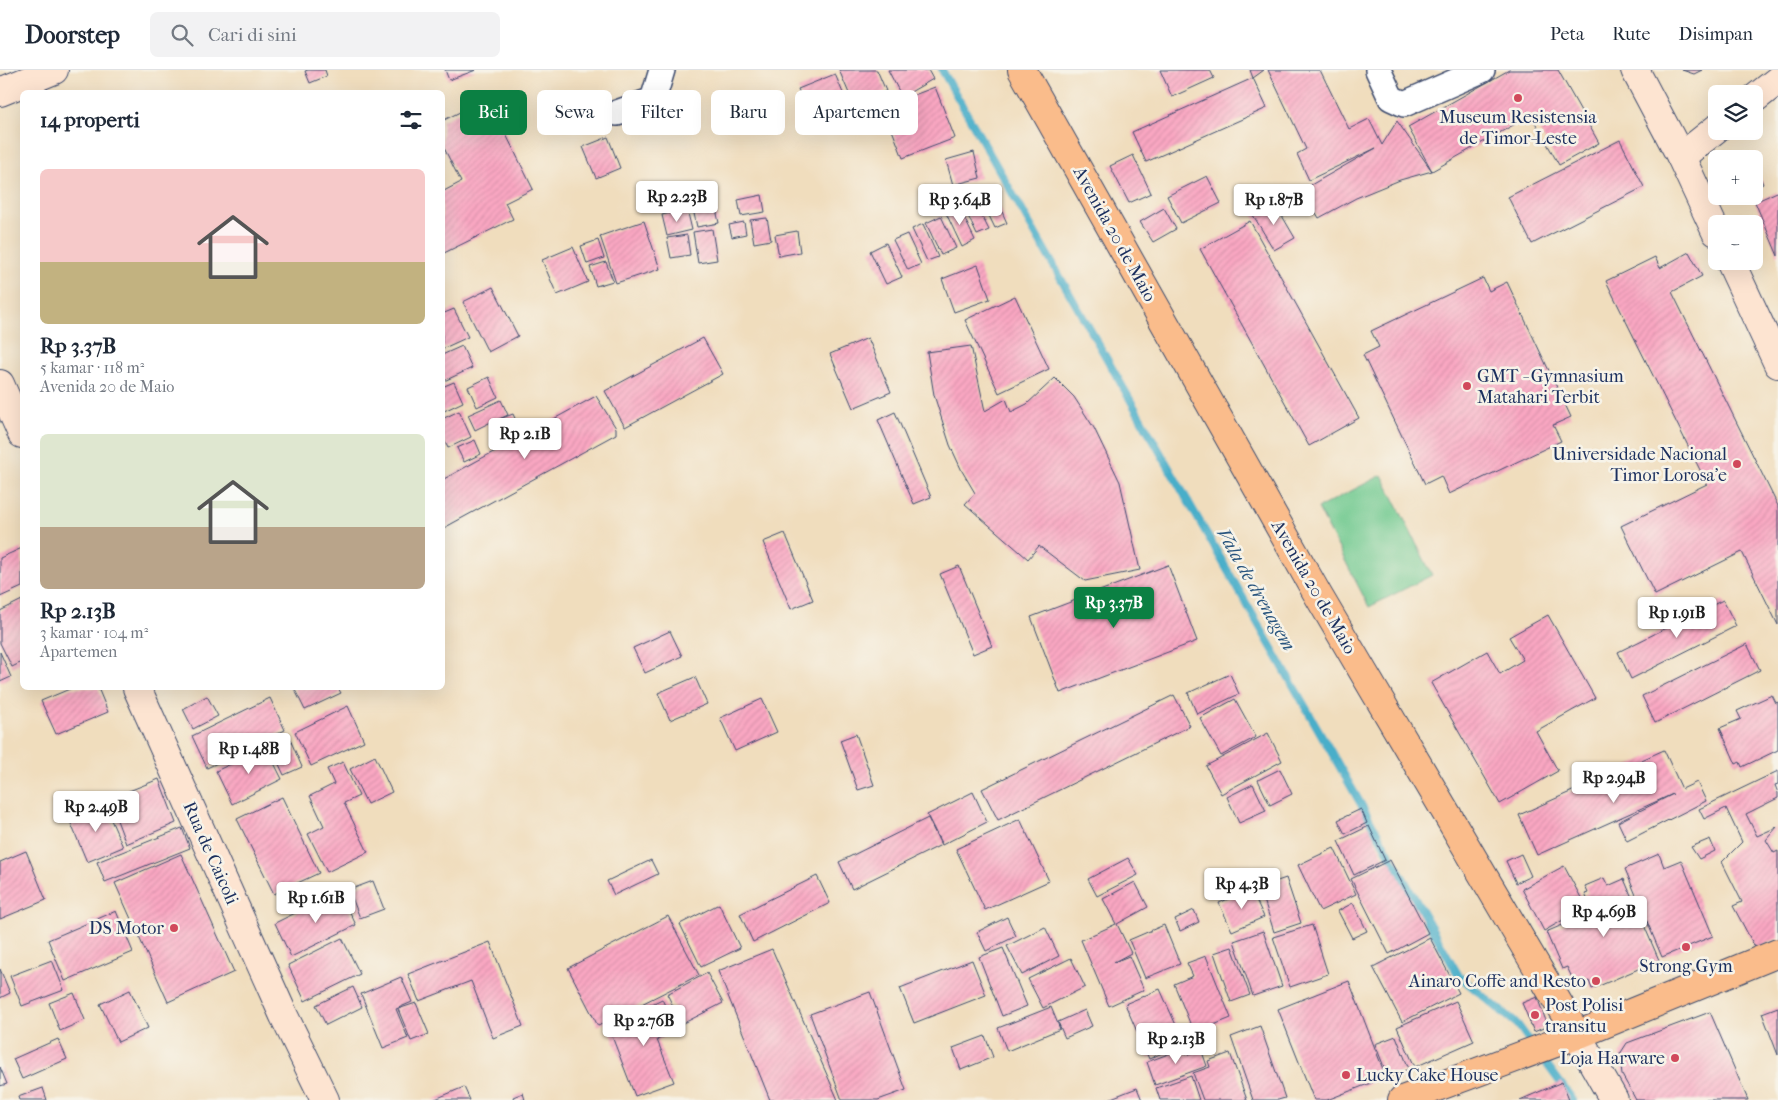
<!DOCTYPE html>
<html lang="id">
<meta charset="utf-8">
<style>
:root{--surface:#fff;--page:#f2f2f3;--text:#1f2937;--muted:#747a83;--line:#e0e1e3;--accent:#0b8043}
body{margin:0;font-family:"IM FELL French Canon",serif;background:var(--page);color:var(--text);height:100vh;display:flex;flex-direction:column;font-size:19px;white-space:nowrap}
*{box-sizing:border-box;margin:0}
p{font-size:16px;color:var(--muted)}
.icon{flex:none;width:28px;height:28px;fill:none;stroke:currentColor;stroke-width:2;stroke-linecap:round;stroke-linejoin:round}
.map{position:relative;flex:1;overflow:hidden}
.panel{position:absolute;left:20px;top:20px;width:425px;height:600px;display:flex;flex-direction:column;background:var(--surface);border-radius:8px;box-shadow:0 5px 20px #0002}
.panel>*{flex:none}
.banner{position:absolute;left:460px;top:20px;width:475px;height:45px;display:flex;gap:10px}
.controls{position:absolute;left:1708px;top:15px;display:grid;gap:10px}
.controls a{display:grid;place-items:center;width:55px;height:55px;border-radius:8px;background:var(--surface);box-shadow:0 5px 20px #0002;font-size:25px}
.price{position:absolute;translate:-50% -42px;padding:0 11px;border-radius:5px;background:#fff;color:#222;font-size:16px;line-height:32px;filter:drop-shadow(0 1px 2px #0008)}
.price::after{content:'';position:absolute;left:50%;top:30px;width:15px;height:11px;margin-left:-8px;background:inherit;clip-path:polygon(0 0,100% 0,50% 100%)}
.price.current{background:var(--accent);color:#fff}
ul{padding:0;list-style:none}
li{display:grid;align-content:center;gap:10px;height:265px;padding:0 20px}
li span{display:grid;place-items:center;height:155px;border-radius:8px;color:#555}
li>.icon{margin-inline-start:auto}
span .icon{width:90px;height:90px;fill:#fffc;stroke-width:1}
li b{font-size:21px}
h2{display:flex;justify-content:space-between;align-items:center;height:60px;padding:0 20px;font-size:21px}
.pill{padding:0 18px;border-radius:8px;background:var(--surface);box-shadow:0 5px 20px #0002;font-size:18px;line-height:45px}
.pill.current{background:var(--accent);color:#fff}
header{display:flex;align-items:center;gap:30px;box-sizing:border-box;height:70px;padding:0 25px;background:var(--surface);border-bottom:1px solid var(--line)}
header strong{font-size:24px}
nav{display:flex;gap:28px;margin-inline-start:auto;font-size:18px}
.search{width:350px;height:45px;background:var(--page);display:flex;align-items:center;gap:12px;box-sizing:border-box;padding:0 18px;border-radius:8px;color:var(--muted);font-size:19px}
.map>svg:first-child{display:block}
.park{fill:#70c98f;stroke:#467c76}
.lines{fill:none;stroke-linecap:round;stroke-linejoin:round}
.stream{stroke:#4aaec9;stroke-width:8}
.building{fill:url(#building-hatch)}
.street-casing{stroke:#3b496c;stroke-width:28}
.secondary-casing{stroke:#3b496c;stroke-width:30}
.primary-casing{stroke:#3b496c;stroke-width:30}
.street{stroke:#fff;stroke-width:25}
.secondary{stroke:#fde4d1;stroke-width:28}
.primary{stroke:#fabc8b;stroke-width:28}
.poi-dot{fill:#d1495b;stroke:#f7f3e8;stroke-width:2}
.labels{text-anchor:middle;stroke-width:5;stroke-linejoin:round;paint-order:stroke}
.poi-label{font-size:18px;fill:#1b2f5e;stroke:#f7f3e8;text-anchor:end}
.street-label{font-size:18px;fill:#1b2f5e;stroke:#f7f3e8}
.water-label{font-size:19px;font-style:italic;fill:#29557e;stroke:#f7f3e8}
</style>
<header>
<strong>Doorstep</strong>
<div class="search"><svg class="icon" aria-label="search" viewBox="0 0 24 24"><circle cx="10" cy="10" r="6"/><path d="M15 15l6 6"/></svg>Cari di sini</div>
<nav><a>Peta</a><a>Rute</a><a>Disimpan</a></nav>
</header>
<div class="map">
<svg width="1778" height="1030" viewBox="0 0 1778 1030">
<defs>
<pattern id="building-hatch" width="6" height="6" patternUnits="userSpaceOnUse" patternTransform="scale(1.25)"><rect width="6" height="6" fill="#faa7c2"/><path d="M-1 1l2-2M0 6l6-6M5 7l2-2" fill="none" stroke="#d690a9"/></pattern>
</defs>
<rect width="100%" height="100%" fill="#f7f3e8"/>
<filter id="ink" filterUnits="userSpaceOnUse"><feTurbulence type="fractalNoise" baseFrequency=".02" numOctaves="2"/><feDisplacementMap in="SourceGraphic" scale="10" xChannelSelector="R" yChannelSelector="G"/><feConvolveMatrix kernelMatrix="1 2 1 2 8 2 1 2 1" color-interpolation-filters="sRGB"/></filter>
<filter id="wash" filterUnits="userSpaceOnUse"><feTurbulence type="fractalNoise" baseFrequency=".0096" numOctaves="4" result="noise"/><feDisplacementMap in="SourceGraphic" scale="20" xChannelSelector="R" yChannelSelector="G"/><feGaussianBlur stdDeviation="1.12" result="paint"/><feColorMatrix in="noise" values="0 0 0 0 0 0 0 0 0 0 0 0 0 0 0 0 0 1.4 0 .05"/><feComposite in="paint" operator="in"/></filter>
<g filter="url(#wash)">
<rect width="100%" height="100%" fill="#f0ddbd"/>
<polygon class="park" points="1382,405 1432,505 1369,537 1318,438"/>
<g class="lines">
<g class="stream">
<polyline points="942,0 1459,906 1518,955 1533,976"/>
<polyline points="1540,985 1573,1030"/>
</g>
</g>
<g id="blocks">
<g class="building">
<polygon points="308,0 325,0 327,6 310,13 305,1"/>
<polygon points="445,0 476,0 449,10"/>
<polygon points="839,0 877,0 886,21 854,35"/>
<polygon points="888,0 928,0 933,9 902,27"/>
<polygon points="1160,0 1210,0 1214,8 1172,27"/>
<polygon points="1250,0 1264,0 1253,8"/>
<polygon points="1268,0 1320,0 1349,59 1369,49 1382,75 1397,51 1432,101 1408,57 1509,0 1558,0 1599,73 1559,95 1531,45 1432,101 1400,110 1356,128 1319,148 1302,120 1376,78 1309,110 1297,84 1306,79"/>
<polygon points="1682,0 1702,0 1694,4"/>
<polygon points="835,4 848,35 812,51 798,19"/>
<polygon points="1253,8 1267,38 1146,92 1132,62"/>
<polygon points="935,17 955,68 903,88 883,37"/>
<polygon points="488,28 533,119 505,133 513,149 442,184 442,122 461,112 442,74 442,51"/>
<polygon points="608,67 620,98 596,108 583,77"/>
<polygon points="1620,70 1644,117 1532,174 1508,127"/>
<polygon points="974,82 980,108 953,115 946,90"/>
<polygon points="1133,85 1151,123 1129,133 1110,96"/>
<polygon points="1754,94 1763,114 1754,119"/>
<polygon points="1207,106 1221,133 1181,153 1167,126"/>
<polygon points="991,117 1007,153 995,158 978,123"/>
<polygon points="1777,122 1778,124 1778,186 1755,132"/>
<polygon points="762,125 765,142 741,146 738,130"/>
<polygon points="973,128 989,160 977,165 962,133"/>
<polygon points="1274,132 1295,168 1274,180 1253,145"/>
<polygon points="715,134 719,153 697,157 693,139"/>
<polygon points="958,135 975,170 962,177 945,141"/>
<polygon points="1164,138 1176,159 1153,172 1140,152"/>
<polygon points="687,139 692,160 667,166 662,145"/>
<polygon points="941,146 956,178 941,185 926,153"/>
<polygon points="767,148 771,170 754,173 750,150"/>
<polygon points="644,151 660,199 616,213 600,166"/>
<polygon points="1250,151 1359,348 1309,376 1200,179"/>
<polygon points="744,152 746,164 732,167 729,155"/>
<polygon points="923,154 938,187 927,191 912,159"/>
<polygon points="712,159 717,190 698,193 693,162"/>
<polygon points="797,161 800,182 779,186 775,165"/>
<polygon points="907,164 921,194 908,200 893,170"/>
<polygon points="687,165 690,185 671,188 667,168"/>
<polygon points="598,170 604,188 587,194 581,176"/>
<polygon points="886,173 902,207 886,214 870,181"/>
<polygon points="573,177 588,212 557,225 542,190"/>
<polygon points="1689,182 1702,206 1672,222 1778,436 1778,555 1742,482 1655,525 1621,456 1707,414 1606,211 1655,187 1660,198"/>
<polygon points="606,192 613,211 596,216 590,197"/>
<polygon points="978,195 990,229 954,242 942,209"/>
<polygon points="1483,208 1489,221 1507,212 1571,347 1553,355 1561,371 1449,424 1441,406 1425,414 1363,285 1379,277 1371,261"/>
<polygon points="493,217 518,266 488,282 463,232"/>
<polygon points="1015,226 1049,299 999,323 965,250"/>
<polygon points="454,239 468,267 442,279 442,244"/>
<polygon points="703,268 723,304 625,357 605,321"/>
<polygon points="868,268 891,322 853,338 830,284"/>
<polygon points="462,276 472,298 442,312 442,285"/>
<polygon points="971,276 985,341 1006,329 1011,342 1027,334 1055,308 1074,327 1094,358 1120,412 1140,500 1085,511 1039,476 1028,489 965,434 975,423 962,401 950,375 934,325 927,282"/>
<polygon points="489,307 498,327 477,337 468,317"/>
<polygon points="454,312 463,332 442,342 442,317"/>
<polygon points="596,326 616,358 616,364 442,459 442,410"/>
<polygon points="501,330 508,345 497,350 513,344 522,364 500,374 491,352 475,360 468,345"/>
<polygon points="459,341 471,367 448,378 442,366 442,349"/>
<polygon points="895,342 931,427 914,434 878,350"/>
<polygon points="475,370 481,384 464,392 457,378"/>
<polygon points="785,463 813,530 791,539 763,472"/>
<polygon points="22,478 22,517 0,527 0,488"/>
<polygon points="1168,495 1197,571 1060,623 1031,547"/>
<polygon points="959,496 992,576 973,584 940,504"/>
<polygon points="22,530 22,592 12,597 0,573 0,541"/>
<polygon points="1723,530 1736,556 1631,609 1618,582"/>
<polygon points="1548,545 1595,628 1536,661 1558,701 1500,734 1431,613 1487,581 1500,604 1523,590 1509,567"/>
<polygon points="670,561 682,586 645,603 633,578"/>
<polygon points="1747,574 1760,600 1655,653 1642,626"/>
<polygon points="0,582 11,607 0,612"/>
<polygon points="1230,604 1239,624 1197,644 1188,623"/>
<polygon points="695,607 707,634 670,650 658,623"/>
<polygon points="72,618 98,618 108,642 56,664 41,631"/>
<polygon points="294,618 338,618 341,623 305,640"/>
<polygon points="1174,625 1190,656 998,750 982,719"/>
<polygon points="1772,625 1776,633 1778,632 1778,680 1742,697 1740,692 1736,694 1720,658 1741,649 1737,641"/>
<polygon points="207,626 218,646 193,659 183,639"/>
<polygon points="270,628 285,660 207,698 192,666"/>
<polygon points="762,629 777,662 735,681 720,648"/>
<polygon points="1235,629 1256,667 1221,686 1200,648"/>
<polygon points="348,636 364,671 311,696 295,662"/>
<polygon points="1268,663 1282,691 1221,724 1206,696"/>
<polygon points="856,664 874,715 858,720 840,670"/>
<polygon points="289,667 302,697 284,705 270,675"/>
<polygon points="266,677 282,709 232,734 216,701"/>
<polygon points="1664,680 1682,719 1697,712 1706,731 1627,771 1618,752 1673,724 1537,785 1519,745"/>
<polygon points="375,686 392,722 367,734 350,699"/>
<polygon points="343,692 359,726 344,733 368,782 327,802 308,764 324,756 310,726 334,714 327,699"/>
<polygon points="1280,699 1292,724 1270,735 1258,710"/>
<polygon points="1778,701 1778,714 1775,715 1778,723 1778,728 1746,744 1757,766 1777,757 1766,770 1774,783 1778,781 1778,868 1756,879 1733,836 1742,832 1722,792 1742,772 1726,738 1704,749 1699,739"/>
<polygon points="159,709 176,753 126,774 109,729"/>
<polygon points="1253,714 1266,741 1239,753 1227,727"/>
<polygon points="973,722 987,752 942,775 927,745"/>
<polygon points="282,727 319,803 274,824 237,749"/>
<polygon points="104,734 123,777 87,792 69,749"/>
<polygon points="1361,739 1367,753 1345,764 1338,750"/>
<polygon points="928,748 941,775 852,819 839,792"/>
<polygon points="1020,749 1049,811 985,840 956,779"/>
<polygon points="1369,756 1385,790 1354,805 1338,771"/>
<polygon points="182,758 190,778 105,812 97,792"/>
<polygon points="1710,769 1715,781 1699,789 1691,777"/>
<polygon points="1334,778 1356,824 1320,841 1298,795"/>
<polygon points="26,781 46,830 0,849 0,792"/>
<polygon points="181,784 234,902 168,932 115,813"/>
<polygon points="1521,784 1531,806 1516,813 1506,791"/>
<polygon points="1659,784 1664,797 1681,790 1713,866 1662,887 1625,799"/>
<polygon points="1128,788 1138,805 1097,826 1088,809"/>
<polygon points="651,790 658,804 614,825 607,811"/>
<polygon points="1390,790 1428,863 1389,884 1351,809"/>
<polygon points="1564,796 1586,837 1544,861 1522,819"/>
<polygon points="817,806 830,833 753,872 740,844"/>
<polygon points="1286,808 1301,853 1274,862 1260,817"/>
<polygon points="1604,808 1608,816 1624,809 1659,890 1592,919 1589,911 1576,916 1567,897 1562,899 1546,862 1593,842 1585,824 1588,823 1585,816"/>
<polygon points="373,811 384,839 360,848 349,820"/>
<polygon points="1135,812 1148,837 1117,854 1131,883 1114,892 1129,886 1144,920 1109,936 1081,870 1116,854 1103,829"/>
<polygon points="1251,819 1264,847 1232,861 1219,833"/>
<polygon points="340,821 356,855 291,887 275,853"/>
<polygon points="1353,833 1367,861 1352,868 1338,841"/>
<polygon points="719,834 740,878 701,897 680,854"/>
<polygon points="1194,840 1199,852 1180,861 1175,849"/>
<polygon points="116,841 133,882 65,911 48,870"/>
<polygon points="668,846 699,905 598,956 568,898"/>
<polygon points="1007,847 1016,866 986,881 977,862"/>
<polygon points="1164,855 1180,894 1145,908 1129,870"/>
<polygon points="1312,855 1328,904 1290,917 1273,867"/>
<polygon points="1045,857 1059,886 1022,905 1007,876"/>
<polygon points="1263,861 1282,916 1253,926 1234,871"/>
<polygon points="342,868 360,904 305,931 288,895"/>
<polygon points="1430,868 1459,923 1402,952 1373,897"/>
<polygon points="490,872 523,956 493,968 471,911 419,931 408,904"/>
<polygon points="1232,877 1250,925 1231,932 1214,883"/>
<polygon points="1003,878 1027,936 1002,946 979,887"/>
<polygon points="772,879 838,1030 770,1030 718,901"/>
<polygon points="1206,886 1231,948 1194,963 1174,914 1193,906 1187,893"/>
<polygon points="1071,888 1085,917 1043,938 1028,909"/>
<polygon points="52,890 64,920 22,936 10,906"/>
<polygon points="972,890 986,925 914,953 900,918"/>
<polygon points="0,899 10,923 0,928"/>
<polygon points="707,903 723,933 682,954 667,924"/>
<polygon points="401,907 412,932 396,939 408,968 383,978 361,924"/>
<polygon points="1349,911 1386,1007 1327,1030 1314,1030 1278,939"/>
<polygon points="353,917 362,937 326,955 316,935"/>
<polygon points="1160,919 1184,973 1149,989 1125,934"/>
<polygon points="130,920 148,958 118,972 100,934"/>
<polygon points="870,922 906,1020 878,1030 842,1030 810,944"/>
<polygon points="74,923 85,950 60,961 49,933"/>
<polygon points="1537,927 1548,956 1534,962 1522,933"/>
<polygon points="662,929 676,960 657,970 674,1012 635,1026 608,956"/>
<polygon points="1456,931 1474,971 1415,997 1397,957"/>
<polygon points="416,933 429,964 411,971 398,939"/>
<polygon points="1051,937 1060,959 1007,981 998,958"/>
<polygon points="1778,937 1778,985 1762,943"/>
<polygon points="1085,940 1092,956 1065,968 1058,952"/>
<polygon points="1710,942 1748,1030 1636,1030 1622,1005 1621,997 1620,984 1627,973"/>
<polygon points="1260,956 1285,1028 1278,1030 1253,1030 1231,967"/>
<polygon points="985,966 993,987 961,1000 953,978"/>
<polygon points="1396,966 1409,999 1388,1007 1375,974"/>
<polygon points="58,969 67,989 22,1009 13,989"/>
<polygon points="1184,978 1186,985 1201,979 1207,996 1155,1015 1147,992"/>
<polygon points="1230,983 1247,1030 1203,1030 1193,1003 1210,997 1208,991"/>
<polygon points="0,997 7,1014 0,1016"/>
<polygon points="1191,1006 1199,1030 1160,1030 1156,1018"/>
<polygon points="1562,1012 1569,1030 1520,1030"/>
<polygon points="464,1017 470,1030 433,1030"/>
<polygon points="43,1018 47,1030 19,1030 18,1027"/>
<polygon points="1137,1018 1142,1030 1106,1030"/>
<polygon points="523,1023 525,1030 514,1030 513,1027"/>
</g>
</g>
</g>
<g filter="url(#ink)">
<use href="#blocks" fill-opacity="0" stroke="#3b496c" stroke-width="1"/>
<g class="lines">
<g class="street-casing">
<g id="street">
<polyline points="1378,0 1391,28 1404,34 1482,0"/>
<polyline points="617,43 653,30 662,0"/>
</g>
</g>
<g class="secondary-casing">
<g id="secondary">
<polyline points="1635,0 1681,87 1716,162"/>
<polyline points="0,22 54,0"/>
<polyline points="1754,29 1778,10"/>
<polyline points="1681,87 1716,59"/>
<polyline points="1730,191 1778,294"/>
<polyline points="0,314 22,364"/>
<polyline points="137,618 284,946 325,1030"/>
<polyline points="1577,965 1614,1030"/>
</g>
</g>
<g class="primary-casing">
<g id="primary">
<polyline points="1022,0 1318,525 1577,965"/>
<polyline points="1402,1030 1577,965 1778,883"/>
</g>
</g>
<use href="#street" class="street"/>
<use href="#secondary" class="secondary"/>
<use href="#primary" class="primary"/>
</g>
</g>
<g class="poi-dot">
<circle cx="1518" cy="28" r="5"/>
<circle cx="1467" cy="316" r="5"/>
<circle cx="1737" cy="394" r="5"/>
<circle cx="174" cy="858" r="5"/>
<circle cx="1686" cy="877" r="5"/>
<circle cx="1596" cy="911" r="5"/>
<circle cx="1535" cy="945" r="5"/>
<circle cx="1675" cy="988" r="5"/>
<circle cx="1346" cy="1005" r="5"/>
</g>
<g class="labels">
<g class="poi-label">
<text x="1518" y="53" text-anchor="middle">Museum Resistensia<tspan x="1518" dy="21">de Timor-Leste</tspan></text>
<text x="1477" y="312" text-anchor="start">GMT - Gymnasium<tspan x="1477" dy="21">Matahari Terbit</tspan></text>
<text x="1727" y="390">Universidade Nacional<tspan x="1727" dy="21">Timor Lorosa'e</tspan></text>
<text x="164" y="864">DS Motor</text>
<text x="1686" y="902" text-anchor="middle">Strong Gym</text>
<text x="1586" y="917">Ainaro Coffe and Resto</text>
<text x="1545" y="941" text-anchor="start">Post Polisi<tspan x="1545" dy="21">transitu</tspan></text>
<text x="1665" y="994">Loja Harware</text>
<text x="1356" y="1011" text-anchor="start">Lucky Cake House</text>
</g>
<g class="street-label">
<text transform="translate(1115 164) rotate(61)" y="6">Avenida 20 de Maio</text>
<text transform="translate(1314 517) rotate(60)" y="6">Avenida 20 de Maio</text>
<text transform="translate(211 783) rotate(66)" y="6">Rua de Caicoli</text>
</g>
<g class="water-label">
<text transform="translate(1257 519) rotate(60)" y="7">Vala de drenagem</text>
</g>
</g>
</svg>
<div class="controls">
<a><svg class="icon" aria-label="layers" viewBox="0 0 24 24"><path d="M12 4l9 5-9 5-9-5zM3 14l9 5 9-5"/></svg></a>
<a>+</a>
<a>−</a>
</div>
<b class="price" style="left:677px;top:153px">Rp 2.23B</b>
<b class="price" style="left:960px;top:156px">Rp 3.64B</b>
<b class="price" style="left:1274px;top:156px">Rp 1.87B</b>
<b class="price" style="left:525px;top:390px">Rp 2.1B</b>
<b class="price current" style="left:1114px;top:559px">Rp 3.37B</b>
<b class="price" style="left:1677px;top:569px">Rp 1.91B</b>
<b class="price" style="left:249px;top:705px">Rp 1.48B</b>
<b class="price" style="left:1614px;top:734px">Rp 2.94B</b>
<b class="price" style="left:96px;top:763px">Rp 2.49B</b>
<b class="price" style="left:1242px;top:840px">Rp 4.3B</b>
<b class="price" style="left:316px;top:854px">Rp 1.61B</b>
<b class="price" style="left:1604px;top:868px">Rp 4.69B</b>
<b class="price" style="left:644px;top:977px">Rp 2.76B</b>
<b class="price" style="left:1176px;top:995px">Rp 2.13B</b>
<div class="banner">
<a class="pill current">Beli</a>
<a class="pill">Sewa</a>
<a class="pill">Filter</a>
<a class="pill">Baru</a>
<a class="pill">Apartemen</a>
</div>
<section class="panel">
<h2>14 properti<svg class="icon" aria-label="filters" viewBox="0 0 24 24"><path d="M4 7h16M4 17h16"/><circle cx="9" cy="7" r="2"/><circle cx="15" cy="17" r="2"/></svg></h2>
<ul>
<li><span style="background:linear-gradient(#f6c9c9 60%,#c2b280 0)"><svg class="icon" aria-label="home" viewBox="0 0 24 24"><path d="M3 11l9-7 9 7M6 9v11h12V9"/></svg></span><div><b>Rp 3.37B</b><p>5 kamar · 118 m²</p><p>Avenida 20 de Maio</p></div></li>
<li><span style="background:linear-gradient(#dfe7d0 60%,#b9a48a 0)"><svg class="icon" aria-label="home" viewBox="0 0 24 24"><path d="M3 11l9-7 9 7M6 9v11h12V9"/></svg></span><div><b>Rp 2.13B</b><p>3 kamar · 104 m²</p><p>Apartemen</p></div></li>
</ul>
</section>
</div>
